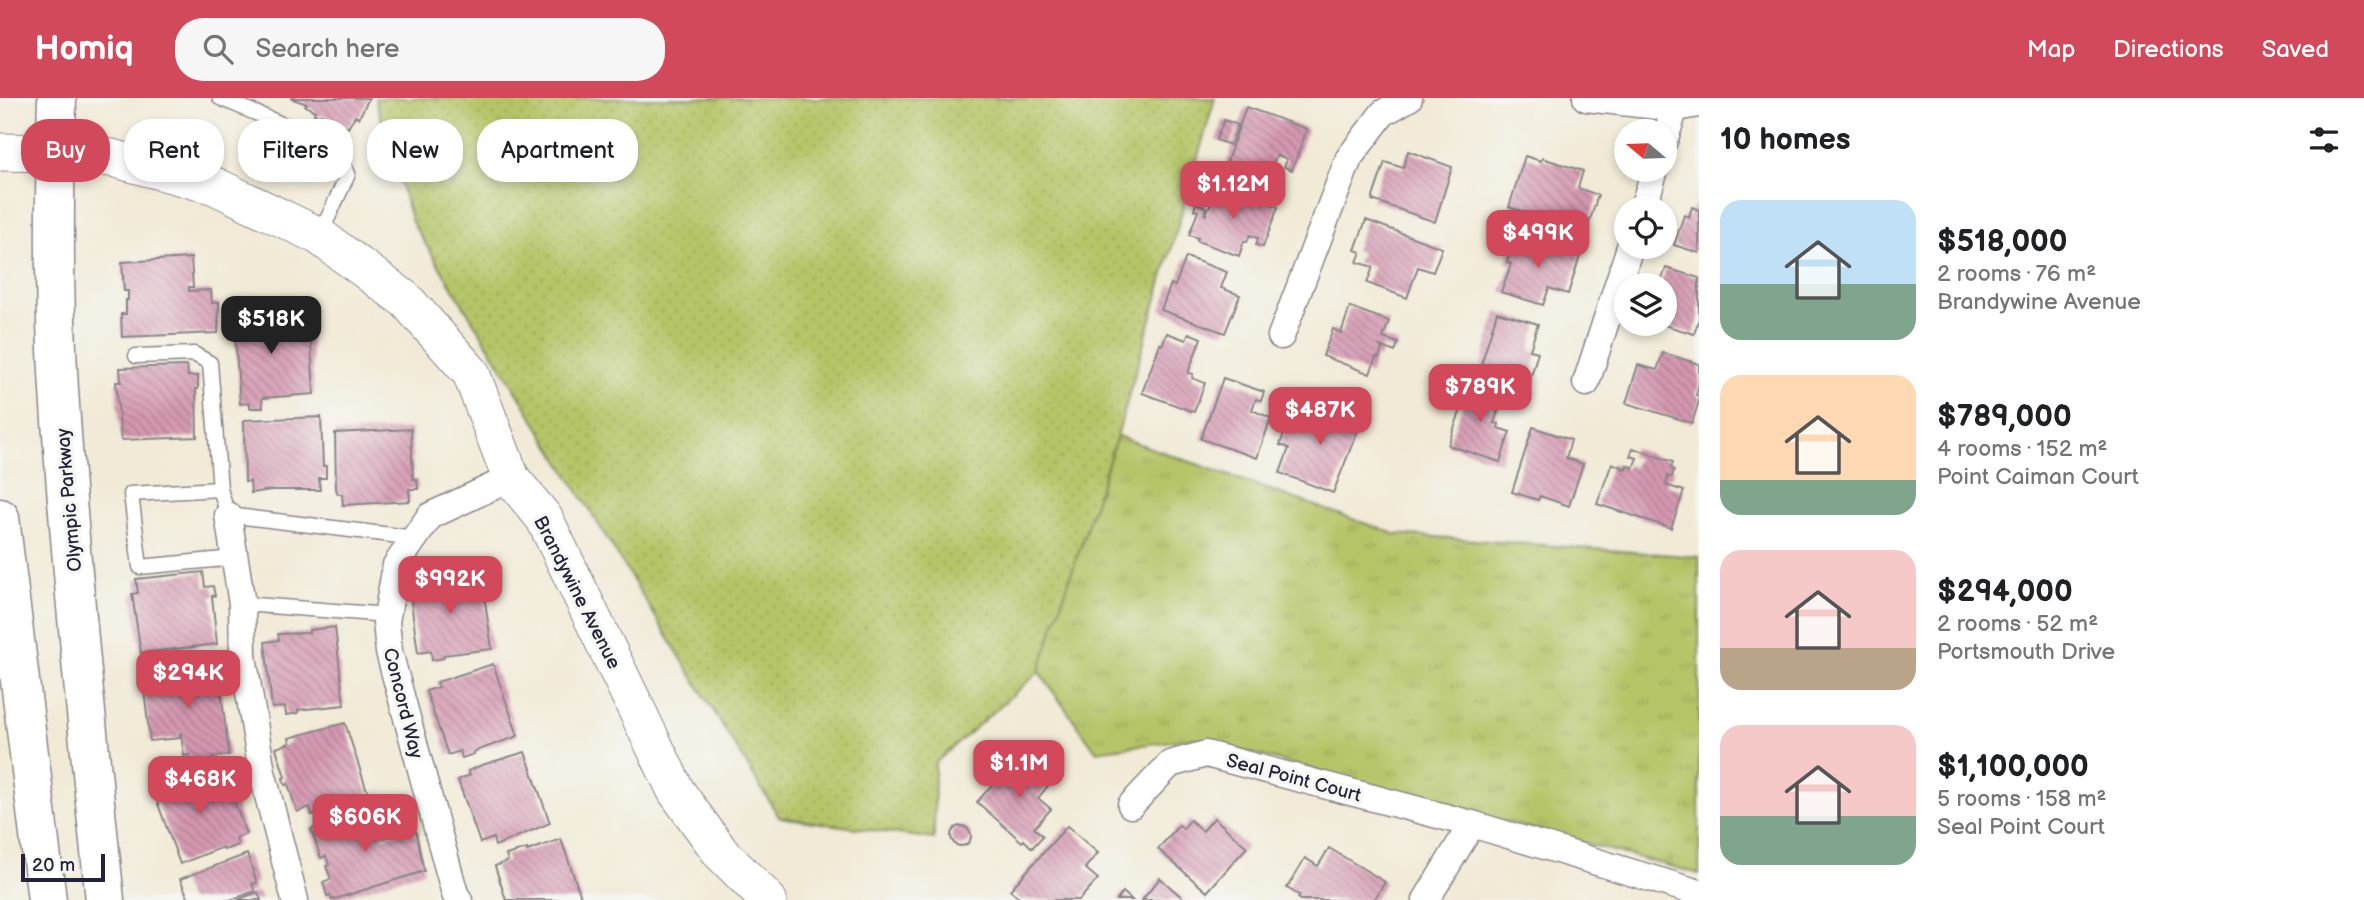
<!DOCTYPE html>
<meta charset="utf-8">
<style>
:root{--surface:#fff;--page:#f6f6f6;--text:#202124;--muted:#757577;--accent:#d1495b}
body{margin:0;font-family:"Balsamiq Sans",sans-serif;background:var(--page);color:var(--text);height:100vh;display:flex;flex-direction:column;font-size:26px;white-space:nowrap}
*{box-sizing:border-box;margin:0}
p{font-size:23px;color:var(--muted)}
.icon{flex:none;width:38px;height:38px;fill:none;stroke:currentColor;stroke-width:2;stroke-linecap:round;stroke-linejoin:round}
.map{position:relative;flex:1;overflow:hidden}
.details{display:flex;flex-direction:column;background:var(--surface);width:665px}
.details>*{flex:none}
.banner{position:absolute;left:21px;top:21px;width:665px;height:63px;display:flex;gap:14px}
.needle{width:46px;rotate:289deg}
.buttons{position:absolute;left:1614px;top:21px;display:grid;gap:14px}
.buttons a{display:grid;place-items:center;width:63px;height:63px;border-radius:50%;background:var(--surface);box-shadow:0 4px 10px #0003;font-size:35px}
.scale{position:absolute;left:21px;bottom:18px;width:84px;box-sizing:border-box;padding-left:7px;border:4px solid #22223b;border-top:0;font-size:19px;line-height:24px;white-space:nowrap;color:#22223b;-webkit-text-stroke:5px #f6f6f2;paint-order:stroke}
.price{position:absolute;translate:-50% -60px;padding:0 16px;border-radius:14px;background:var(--accent);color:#fff;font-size:23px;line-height:46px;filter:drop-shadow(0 2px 4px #0008)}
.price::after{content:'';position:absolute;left:50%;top:42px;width:21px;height:16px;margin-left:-10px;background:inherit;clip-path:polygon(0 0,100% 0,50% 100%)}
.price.on{background:#222;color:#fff}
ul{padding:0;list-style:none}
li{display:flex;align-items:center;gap:21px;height:175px;padding:0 21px}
li span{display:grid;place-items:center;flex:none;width:196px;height:140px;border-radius:21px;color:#555}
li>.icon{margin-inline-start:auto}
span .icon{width:84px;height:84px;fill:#fffc;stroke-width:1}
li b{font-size:30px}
h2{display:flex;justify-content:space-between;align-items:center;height:84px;padding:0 21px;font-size:30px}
.pill{padding:0 24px;border-radius:28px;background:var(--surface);box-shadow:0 4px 10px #0003;font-size:24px;line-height:63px}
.pill.on{background:var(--accent);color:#fff}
header{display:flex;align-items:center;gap:42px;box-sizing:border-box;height:98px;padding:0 35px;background:var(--accent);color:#fff}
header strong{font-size:33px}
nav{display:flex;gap:38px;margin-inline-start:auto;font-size:24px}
.search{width:490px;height:63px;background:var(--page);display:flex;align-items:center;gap:18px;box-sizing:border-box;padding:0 24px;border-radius:28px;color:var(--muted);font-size:26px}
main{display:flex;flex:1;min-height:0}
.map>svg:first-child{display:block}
.grass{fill:url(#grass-dots);stroke:#6c7350;stroke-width:2}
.park{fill:url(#park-tufts);stroke:#6c7350;stroke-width:2}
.building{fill:url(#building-back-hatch)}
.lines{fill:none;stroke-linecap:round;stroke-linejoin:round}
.lane-casing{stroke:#8a8688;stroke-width:17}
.street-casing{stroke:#8a8688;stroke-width:29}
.secondary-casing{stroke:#8a8688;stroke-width:39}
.primary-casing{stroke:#8a8688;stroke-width:41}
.lane{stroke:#fff;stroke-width:14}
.street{stroke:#fff;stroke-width:26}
.secondary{stroke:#fff;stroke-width:37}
.primary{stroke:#fff;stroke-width:38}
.labels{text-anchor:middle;stroke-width:7;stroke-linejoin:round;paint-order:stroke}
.street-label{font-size:19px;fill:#22223b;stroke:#f6f6f2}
</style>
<header>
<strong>Homiq</strong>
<div class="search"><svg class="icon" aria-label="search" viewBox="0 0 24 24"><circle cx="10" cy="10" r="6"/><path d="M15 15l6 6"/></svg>Search here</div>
<nav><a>Map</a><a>Directions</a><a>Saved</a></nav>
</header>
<main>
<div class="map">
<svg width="1699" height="802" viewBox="0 0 1699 802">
<defs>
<pattern id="grass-dots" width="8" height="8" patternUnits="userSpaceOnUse" patternTransform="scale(1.75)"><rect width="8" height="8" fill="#b5c466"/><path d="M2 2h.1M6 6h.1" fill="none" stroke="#9ba859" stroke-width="1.8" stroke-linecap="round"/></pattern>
<pattern id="park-tufts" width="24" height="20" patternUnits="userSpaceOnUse" patternTransform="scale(1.75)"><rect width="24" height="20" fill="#b5c466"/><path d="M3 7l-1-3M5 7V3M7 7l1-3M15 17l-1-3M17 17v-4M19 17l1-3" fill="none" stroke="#9ba859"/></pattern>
<pattern id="building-back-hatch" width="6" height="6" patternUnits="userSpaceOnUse" patternTransform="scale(1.75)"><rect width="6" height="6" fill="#d598b1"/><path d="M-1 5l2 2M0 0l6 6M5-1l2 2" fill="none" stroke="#ac7c91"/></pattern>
</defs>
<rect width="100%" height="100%" fill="#f6f6f2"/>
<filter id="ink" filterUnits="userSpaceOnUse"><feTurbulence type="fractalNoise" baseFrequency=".0143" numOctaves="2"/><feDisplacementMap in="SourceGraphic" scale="14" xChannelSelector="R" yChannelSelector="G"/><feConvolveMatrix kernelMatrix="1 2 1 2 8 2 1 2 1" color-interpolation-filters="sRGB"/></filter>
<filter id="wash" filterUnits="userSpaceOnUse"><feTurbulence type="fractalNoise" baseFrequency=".00686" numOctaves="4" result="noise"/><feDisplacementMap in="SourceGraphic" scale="28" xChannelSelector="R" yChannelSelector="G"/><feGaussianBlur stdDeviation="1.57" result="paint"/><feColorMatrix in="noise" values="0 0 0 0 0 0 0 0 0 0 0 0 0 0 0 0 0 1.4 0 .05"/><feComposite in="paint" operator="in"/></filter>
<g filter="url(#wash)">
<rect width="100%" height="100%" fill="#f1ead6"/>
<polygon class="grass" points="375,0 1215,0 1117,338 1039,574 935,665 934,741 779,719 412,124"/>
<polygon class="park" points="1117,338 1395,436 1699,459 1699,776 1195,640 1096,653 1039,574"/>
<g id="blocks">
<g class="building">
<polygon points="290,0 369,0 359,20 355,18 348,30 321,16 320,19 314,16 315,13 305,8 307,6"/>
<polygon points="1246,9 1307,31 1292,72 1284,69 1287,61 1277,57 1266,80 1226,66"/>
<polygon points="1224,22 1238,27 1230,47 1216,42"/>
<polygon points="1408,53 1452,69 1435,124 1372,102 1385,64 1403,70"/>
<polygon points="1525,58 1541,63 1542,60 1583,73 1578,90 1598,97 1585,138 1523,118 1524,114 1509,109"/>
<polygon points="1217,87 1278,109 1263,149 1256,147 1258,140 1250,137 1247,144 1244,143 1239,158 1197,143 1198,140 1189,137 1198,113 1194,112 1196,105 1206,109 1204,116 1206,117"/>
<polygon points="1692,109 1699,112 1699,155 1674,147 1684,117 1689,119"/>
<polygon points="1366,122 1442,150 1433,174 1418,169 1407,200 1367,185 1373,169 1357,164 1361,154 1355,152"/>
<polygon points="1515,137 1580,158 1568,196 1549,190 1543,207 1501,194 1511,166 1507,164"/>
<polygon points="1186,159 1227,174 1221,190 1240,197 1225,235 1161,212 1171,186 1175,188"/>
<polygon points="191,160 193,189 189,189 189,193 211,192 212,205 219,204 218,235 122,239 121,216 126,216 126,202 128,202 128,193 124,193 122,164"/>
<polygon points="1666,170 1699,180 1699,221 1694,236 1664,227 1664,187 1660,187"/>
<polygon points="249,206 275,206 275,212 278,212 279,234 281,234 281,230 310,229 314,296 262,300 263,310 250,310 250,305 240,306 233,210 250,209"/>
<polygon points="1350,209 1389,223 1383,240 1398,245 1395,254 1380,248 1382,251 1379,260 1376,259 1370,276 1323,258 1333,231 1341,235"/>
<polygon points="1497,214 1538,226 1530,252 1538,254 1530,282 1481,267"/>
<polygon points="1167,235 1186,242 1189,235 1201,240 1188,275 1193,276 1192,280 1205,285 1194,314 1142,295 1160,246 1162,247"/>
<polygon points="1663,255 1699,266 1699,286 1696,297 1699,298 1699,303 1692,325 1626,305 1638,267 1657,272"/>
<polygon points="187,268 188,278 198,278 198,291 196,291 197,339 121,342 116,284 121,284 120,270"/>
<polygon points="1223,280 1264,294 1261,303 1256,301 1252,312 1271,320 1257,360 1201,341"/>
<polygon points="1471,284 1504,295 1494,325 1499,326 1498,330 1510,334 1500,364 1448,347"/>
<polygon points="1323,309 1332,312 1334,309 1363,319 1333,395 1280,375 1289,350 1280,347 1287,327 1297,330 1302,316 1318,322"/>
<polygon points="321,319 323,368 326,368 326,380 319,380 320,392 271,392 251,395 250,383 245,384 244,322"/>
<polygon points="1533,329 1571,342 1566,360 1583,366 1569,408 1540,398 1538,402 1512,394"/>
<polygon points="411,331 413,381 417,381 418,391 409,391 410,403 343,407 342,396 338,396 336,391 335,335"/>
<polygon points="1633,350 1673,364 1671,370 1674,372 1672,379 1668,378 1666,387 1684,393 1671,430 1597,406 1612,365 1626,371 1627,367 1633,370 1637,360 1630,358"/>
<polygon points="203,474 205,489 213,488 215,498 212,498 217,546 141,555 132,496 138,495 136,481"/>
<polygon points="481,476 492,551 443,557 444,560 432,562 431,553 418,555 409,489 424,487 424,481 445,478 446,481"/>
<polygon points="335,529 344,607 298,612 298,615 286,617 285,609 272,610 265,544 279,542 278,536 309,535 309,532"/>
<polygon points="217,561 229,657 213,659 213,663 191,666 190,657 184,658 181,635 179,636 180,640 150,643 142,574 173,570 174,574 183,574 183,571 195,570 195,564"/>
<polygon points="493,566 518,638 473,654 474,656 462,660 460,653 448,657 426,593 439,589 437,584"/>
<polygon points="345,625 368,696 322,710 323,714 312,717 310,709 297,714 288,686 285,687 283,680 285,679 276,650 290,645 289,640"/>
<polygon points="525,654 550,725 495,748 493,740 480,745 458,682 470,677 468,673 482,667"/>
<polygon points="1020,655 1052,683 1038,700 1051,711 1034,730 1043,738 1032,750 1024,742 1022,744 977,704"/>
<polygon points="207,673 209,677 224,674 246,736 236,740 238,747 224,752 223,749 180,766 154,695"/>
<polygon points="378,708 386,736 382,737 383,740 405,733 406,737 416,733 424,773 332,802 330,797 327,798 323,784 331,781 326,768 329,767 326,758 321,760 311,731"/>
<polygon points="1214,720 1247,749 1207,794 1158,751 1179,727 1183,731 1190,722 1203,733"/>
<polygon points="1067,728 1098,755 1085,770 1098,781 1079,802 1021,802 1010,792"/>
<circle cx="961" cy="738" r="10"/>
<polygon points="561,741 582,802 506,802 495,768 508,763 506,757 527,751 527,753"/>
<polygon points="1329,750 1385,784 1374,802 1301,802 1298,800 1300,798 1287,790 1305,760 1318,768"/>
<polygon points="247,756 257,785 252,786 255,793 230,802 189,802 180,781"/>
<polygon points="1160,780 1185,802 1142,802"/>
<polygon points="258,794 261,802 237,802"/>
<polygon points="1123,794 1132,802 1117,802"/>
</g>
</g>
</g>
<g filter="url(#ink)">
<use href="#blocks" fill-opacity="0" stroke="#8a8688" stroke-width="2"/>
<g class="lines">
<g class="lane-casing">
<g id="lane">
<polyline points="220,0 336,49 348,76 320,137"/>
<polyline points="136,258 194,256 210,265 220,391"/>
<polyline points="235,460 140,469 131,396 220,391 228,417 416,440"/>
<polyline points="242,506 388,517"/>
</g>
</g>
<g class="street-casing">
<g id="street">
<polyline points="1586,0 1675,10 1699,6"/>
<polyline points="1664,43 1675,10"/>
<polyline points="1643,110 1655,72"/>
<polyline points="1281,238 1349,60 1383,15 1409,0"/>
<polyline points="1586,285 1630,149"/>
<polyline points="228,417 242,506 243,558 262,674 295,802"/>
<polyline points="1131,707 1170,666 1206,656 1472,726 1699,795"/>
<polyline points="459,802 455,796 389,554 386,524 396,467 430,418 511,380"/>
<polyline points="1426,802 1472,726"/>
</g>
</g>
<g class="secondary-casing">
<polyline id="secondary" points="0,54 55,55 112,60 215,88 319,138 406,202 471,275 511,380 544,420 676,693 721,755 768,802"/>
</g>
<g class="primary-casing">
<g id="primary">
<path d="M57,0C54,102 53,205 60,307C71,472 88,637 105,802"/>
<polyline points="0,420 47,802"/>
</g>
</g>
<use href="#lane" class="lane"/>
<use href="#street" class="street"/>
<use href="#secondary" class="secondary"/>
<use href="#primary" class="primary"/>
</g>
</g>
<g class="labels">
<g class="street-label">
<text transform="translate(68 402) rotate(-95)" y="7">Olympic Parkway</text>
<text transform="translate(578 494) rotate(63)" y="7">Brandywine Avenue</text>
<text transform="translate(404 605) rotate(76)" y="7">Concord Way</text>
<text transform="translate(1294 679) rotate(15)" y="7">Seal Point Court</text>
</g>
</g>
</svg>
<div class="buttons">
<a><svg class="needle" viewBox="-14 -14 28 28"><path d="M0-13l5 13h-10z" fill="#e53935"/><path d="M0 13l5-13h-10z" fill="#757577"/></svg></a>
<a><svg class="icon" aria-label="locate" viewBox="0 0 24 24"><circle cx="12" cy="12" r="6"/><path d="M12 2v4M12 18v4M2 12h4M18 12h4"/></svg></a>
<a><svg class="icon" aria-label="layers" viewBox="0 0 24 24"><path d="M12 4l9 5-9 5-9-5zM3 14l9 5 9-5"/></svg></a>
</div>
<div class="scale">20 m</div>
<b class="price" style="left:1233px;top:123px">$1.12M</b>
<b class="price" style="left:1538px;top:172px">$499K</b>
<b class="price on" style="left:271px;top:258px">$518K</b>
<b class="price" style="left:1480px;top:326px">$789K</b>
<b class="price" style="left:1320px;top:349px">$487K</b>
<b class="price" style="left:450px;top:518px">$992K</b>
<b class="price" style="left:188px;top:612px">$294K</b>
<b class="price" style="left:1019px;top:702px">$1.1M</b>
<b class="price" style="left:200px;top:718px">$468K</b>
<b class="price" style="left:365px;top:756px">$606K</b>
<div class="banner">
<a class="pill on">Buy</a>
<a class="pill">Rent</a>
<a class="pill">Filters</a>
<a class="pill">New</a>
<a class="pill">Apartment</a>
</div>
</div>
<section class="details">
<h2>10 homes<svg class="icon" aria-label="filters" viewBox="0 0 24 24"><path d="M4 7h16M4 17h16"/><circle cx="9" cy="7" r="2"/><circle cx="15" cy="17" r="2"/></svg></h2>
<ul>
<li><span style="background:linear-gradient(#bfe0f5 60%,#7fa58c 0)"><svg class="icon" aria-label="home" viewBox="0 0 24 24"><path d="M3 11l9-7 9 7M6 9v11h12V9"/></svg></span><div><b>$518,000</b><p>2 rooms · 76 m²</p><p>Brandywine Avenue</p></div></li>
<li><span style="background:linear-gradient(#ffd9b3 75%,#7fa58c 0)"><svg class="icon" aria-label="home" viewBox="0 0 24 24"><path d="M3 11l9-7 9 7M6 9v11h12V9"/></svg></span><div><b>$789,000</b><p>4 rooms · 152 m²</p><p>Point Caiman Court</p></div></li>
<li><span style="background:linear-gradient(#f6c9c9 70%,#b9a48a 0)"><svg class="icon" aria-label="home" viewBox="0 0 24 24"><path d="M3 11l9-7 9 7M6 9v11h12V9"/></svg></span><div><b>$294,000</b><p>2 rooms · 52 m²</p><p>Portsmouth Drive</p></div></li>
<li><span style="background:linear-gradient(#f6c9c9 65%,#7fa58c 0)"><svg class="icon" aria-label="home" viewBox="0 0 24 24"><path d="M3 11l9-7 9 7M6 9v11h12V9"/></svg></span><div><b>$1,100,000</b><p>5 rooms · 158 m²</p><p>Seal Point Court</p></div></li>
</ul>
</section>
</main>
